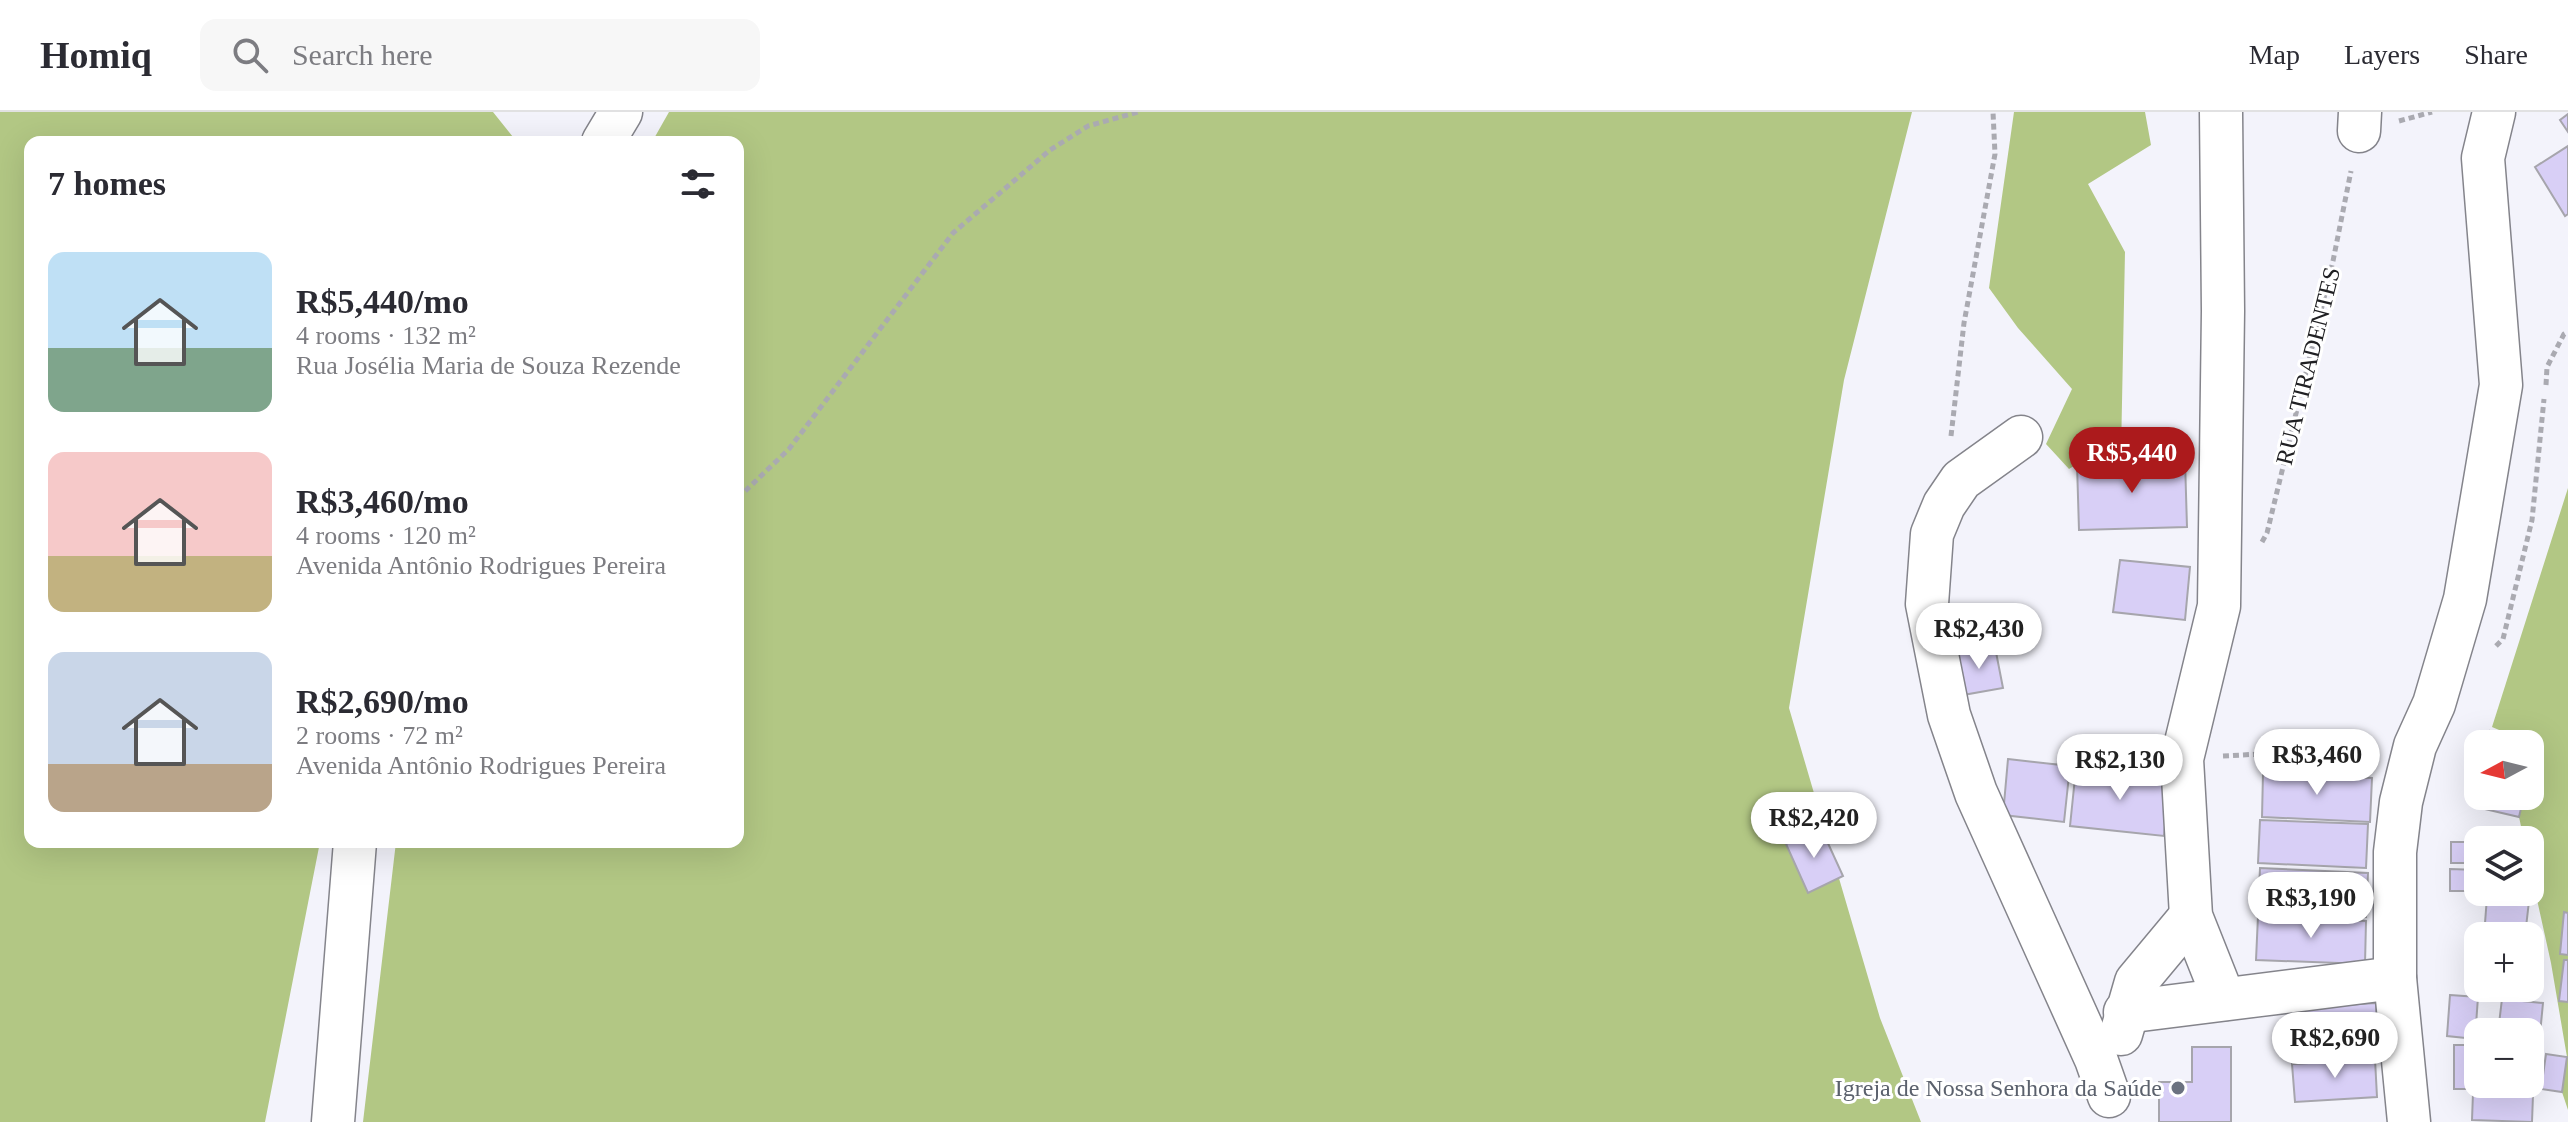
<!DOCTYPE html>
<meta charset="utf-8">
<style>
:root{--surface:#fff;--page:#f7f7f7;--text:#2b2b33;--muted:#7c7c81;--line:#e1e1e2;--accent:#ac1a1c}
body{margin:0;font-family:"Times New Roman",serif;background:var(--page);color:var(--text);height:100vh;display:flex;flex-direction:column;font-size:30px;white-space:nowrap}
*{box-sizing:border-box;margin:0}
p{font-size:26px;color:var(--muted)}
.icon{flex:none;width:44px;height:44px;fill:none;stroke:currentColor;stroke-width:2;stroke-linecap:round;stroke-linejoin:round}
.map{position:relative;flex:1;overflow:hidden}
.side{position:absolute;left:24px;top:24px;width:720px;height:712px;display:flex;flex-direction:column;background:var(--surface);border-radius:16px;box-shadow:0 8px 32px #0002}
.side>*{flex:none}
.needle{width:52px;rotate:263deg}
.controls{position:absolute;left:2464px;top:618px;display:grid;gap:16px}
.controls a{display:grid;place-items:center;width:80px;height:80px;border-radius:16px;background:var(--surface);box-shadow:0 8px 32px #0002;font-size:40px}
.price{position:absolute;translate:-50% -68px;padding:0 18px;border-radius:28px;background:#fff;color:#222;font-size:26px;line-height:52px;filter:drop-shadow(0 2px 4px #0008)}
.price::after{content:'';position:absolute;left:50%;top:48px;width:24px;height:18px;margin-left:-12px;background:inherit;clip-path:polygon(0 0,100% 0,50% 100%)}
.price.active{background:var(--accent);color:#fff}
ul{padding:0;list-style:none}
li{display:flex;align-items:center;gap:24px;height:200px;padding:0 24px}
li span{display:grid;place-items:center;flex:none;width:224px;height:160px;border-radius:16px;color:#555}
li>.icon{margin-inline-start:auto}
span .icon{width:96px;height:96px;fill:#fffc;stroke-width:1}
li b{font-size:34px}
h2{display:flex;justify-content:space-between;align-items:center;height:96px;padding:0 24px;font-size:34px}
header{display:flex;align-items:center;gap:48px;box-sizing:border-box;height:112px;padding:0 40px;background:var(--surface);border-bottom:2px solid var(--line)}
header strong{font-size:38px}
nav{display:flex;gap:44px;margin-inline-start:auto;font-size:28px}
.search{width:560px;height:72px;background:var(--page);display:flex;align-items:center;gap:20px;box-sizing:border-box;padding:0 28px;border-radius:16px;color:var(--muted);font-size:30px}
.map>svg:first-child{display:block}
.forest{fill:#b2c784}
.building{fill:#d8cff6;stroke:#a6a5ac;stroke-width:2}
.lines{fill:none;stroke-linecap:round;stroke-linejoin:round}
.minor-casing{stroke:#84848b;stroke-width:45}
.path{stroke:#aaaab1;stroke-width:5;stroke-dasharray:6 4;stroke-linecap:butt}
.minor{stroke:#fff;stroke-width:42}
.worship-dot{fill:#6b7280;stroke:#fff;stroke-width:3}
.labels{text-anchor:middle;stroke-width:6;stroke-linejoin:round;paint-order:stroke}
.street-label{font-size:24px;fill:#202023;stroke:#fff}
.worship-label{font-size:24px;fill:#5b616d;stroke:#fff;text-anchor:end}
</style>
<header>
<strong>Homiq</strong>
<div class="search"><svg class="icon" aria-label="search" viewBox="0 0 24 24"><circle cx="10" cy="10" r="6"/><path d="M15 15l6 6"/></svg>Search here</div>
<nav><a>Map</a><a>Layers</a><a>Share</a></nav>
</header>
<div class="map">
<svg width="2568" height="1010" viewBox="0 0 2568 1010">
<rect width="100%" height="100%" fill="#f3f3fb"/>
<g class="forest">
<polygon points="0,0 493,0 517,30 30,30 30,730 320,730 265,1010 0,1010"/>
<polygon points="669,0 1912,0 1844,268 1789,596 1880,906 1921,1010 363,1010 396,730 738,730 738,30 652,30"/>
<polygon points="2014,0 2145,0 2151,33 2088,72 2125,140 2121,341 2077,352 2069,357 2046,332 2072,277 2018,216 1989,176"/>
<polygon points="2568,376 2568,998 2562,980 2567,945 2551,851 2530,756 2530,728 2524,728 2519,705 2524,684 2530,684 2530,632 2517,632 2518,626 2492,615"/>
</g>
<g class="building">
<polygon points="2568,2 2568,20 2560,8"/>
<polygon points="2568,34 2568,102 2565,104 2535,55"/>
<polygon points="2185,348 2187,415 2079,418 2077,352"/>
<polygon points="2120,448 2190,455 2185,508 2113,500"/>
<polygon points="1995,535 2003,576 1963,583 1955,542"/>
<polygon points="2490,619 2518,626 2517,632 2487,632"/>
<polygon points="2008,647 2070,654 2064,710 2003,703"/>
<polygon points="2076,656 2170,665 2164,724 2070,714"/>
<polygon points="2263,661 2372,666 2370,710 2262,705"/>
<polygon points="2478,668 2478,684 2524,684 2519,705 2472,694"/>
<polygon points="2260,708 2368,712 2366,756 2258,751"/>
<polygon points="1821,716 1843,764 1808,781 1786,732"/>
<rect x="2451" y="730" width="27" height="21"/>
<polygon points="2260,756 2368,761 2366,805 2258,801"/>
<polygon points="2450,757 2478,758 2478,779 2450,779"/>
<polygon points="2487,785 2529,789 2525,824 2484,824"/>
<polygon points="2564,800 2568,801 2568,843 2560,842"/>
<polygon points="2258,804 2366,809 2365,852 2256,848"/>
<polygon points="2564,848 2568,848 2568,890 2559,889"/>
<polygon points="2450,883 2478,885 2475,927 2447,924"/>
<polygon points="2502,887 2543,891 2539,932 2530,931 2530,920 2498,920"/>
<polygon points="2376,891 2378,930 2296,934 2293,896"/>
<polygon points="2454,933 2478,933 2478,972 2530,972 2530,934 2539,934 2539,977 2454,977"/>
<polygon points="2192,935 2231,935 2231,1010 2159,1010 2159,970 2192,970"/>
<polygon points="2546,942 2567,945 2562,980 2541,977"/>
<polygon points="2375,947 2377,985 2295,990 2292,952"/>
<polygon points="2473,981 2533,983 2532,1010 2472,1008"/>
</g>
<g class="lines">
<g class="minor-casing">
<g id="minor">
<polyline points="2221,0 2223,199 2219,494 2182,647 2191,804 2224,887"/>
<polyline points="2359,19 2360,0"/>
<polyline points="603,30 621,0"/>
<polyline points="2021,325 1961,368 1944,393 1932,422 1927,492 1949,603 1976,681 2096,947 2109,984"/>
<polyline points="2125,900 2395,866"/>
<polyline points="2121,922 2136,870 2191,804"/>
<polyline points="333,1010 355,730"/>
<polyline points="2409,1010 2395,866 2395,740 2401,690 2415,634 2434,592 2465,487 2501,273 2483,46 2494,0"/>
</g>
</g>
<g class="path">
<polyline points="2399,9 2432,0"/>
<polyline points="2546,273 2547,255 2564,222 2568,220"/>
<polyline points="1951,324 1964,211 1995,42 1993,0"/>
<polyline points="738,386 789,337 953,121 1050,38 1088,14 1138,0"/>
<polyline points="2262,430 2267,421 2333,149 2351,59"/>
<polyline points="2496,534 2503,527 2532,408 2544,287"/>
<polyline points="2223,644 2372,636"/>
</g>
<use href="#minor" class="minor"/>
</g>
<circle class="worship-dot" cx="2178" cy="976" r="8"/>
<g class="labels">
<g class="street-label">
<text transform="translate(2308 254) rotate(-76)" y="8">RUA TIRADENTES</text>
</g>
<g class="worship-label">
<text x="2162" y="984">Igreja de Nossa Senhora da Saúde</text>
</g>
</g>
</svg>
<div class="controls">
<a><svg class="needle" viewBox="-14 -14 28 28"><path d="M0-13l5 13h-10z" fill="#e53935"/><path d="M0 13l5-13h-10z" fill="#7c7c81"/></svg></a>
<a><svg class="icon" aria-label="layers" viewBox="0 0 24 24"><path d="M12 4l9 5-9 5-9-5zM3 14l9 5 9-5"/></svg></a>
<a>+</a>
<a>−</a>
</div>
<b class="price active" style="left:2132px;top:383px">R$5,440</b>
<b class="price" style="left:1979px;top:559px">R$2,430</b>
<b class="price" style="left:2317px;top:685px">R$3,460</b>
<b class="price" style="left:2120px;top:690px">R$2,130</b>
<b class="price" style="left:1814px;top:748px">R$2,420</b>
<b class="price" style="left:2311px;top:828px">R$3,190</b>
<b class="price" style="left:2335px;top:968px">R$2,690</b>
<section class="side">
<h2>7 homes<svg class="icon" aria-label="filters" viewBox="0 0 24 24"><path d="M4 7h16M4 17h16"/><circle cx="9" cy="7" r="2"/><circle cx="15" cy="17" r="2"/></svg></h2>
<ul>
<li><span style="background:linear-gradient(#bfe0f5 60%,#7fa58c 0)"><svg class="icon" aria-label="home" viewBox="0 0 24 24"><path d="M3 11l9-7 9 7M6 9v11h12V9"/></svg></span><div><b>R$5,440/mo</b><p>4 rooms · 132 m²</p><p>Rua Josélia Maria de Souza Rezende</p></div></li>
<li><span style="background:linear-gradient(#f6c9c9 65%,#c2b280 0)"><svg class="icon" aria-label="home" viewBox="0 0 24 24"><path d="M3 11l9-7 9 7M6 9v11h12V9"/></svg></span><div><b>R$3,460/mo</b><p>4 rooms · 120 m²</p><p>Avenida Antônio Rodrigues Pereira</p></div></li>
<li><span style="background:linear-gradient(#c9d6e8 70%,#b9a48a 0)"><svg class="icon" aria-label="home" viewBox="0 0 24 24"><path d="M3 11l9-7 9 7M6 9v11h12V9"/></svg></span><div><b>R$2,690/mo</b><p>2 rooms · 72 m²</p><p>Avenida Antônio Rodrigues Pereira</p></div></li>
</ul>
</section>
</div>
